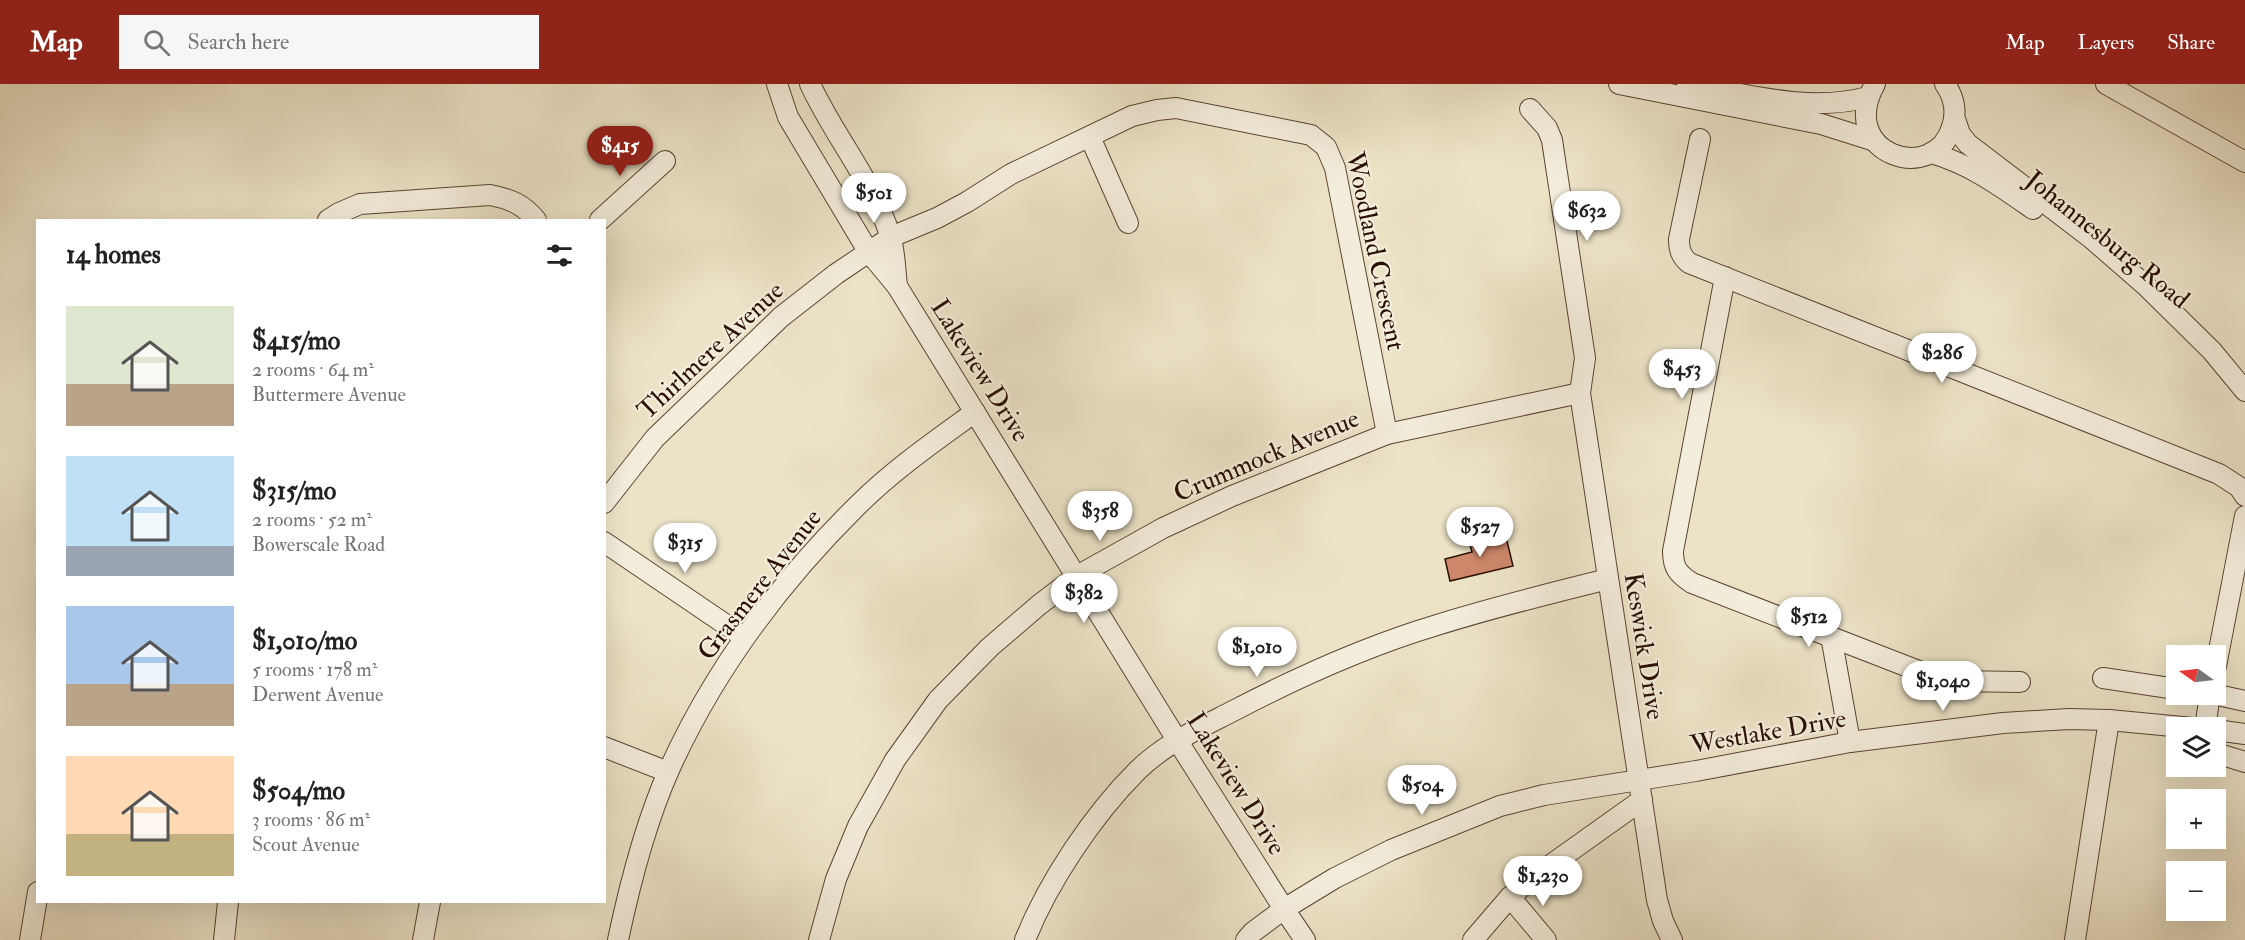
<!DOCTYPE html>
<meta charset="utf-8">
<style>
:root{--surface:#fff;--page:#f6f6f6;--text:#222;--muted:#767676;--accent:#8f2418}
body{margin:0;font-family:"IM FELL Double Pica",serif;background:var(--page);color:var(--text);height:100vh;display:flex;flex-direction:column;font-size:22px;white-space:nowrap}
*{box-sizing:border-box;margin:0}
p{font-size:20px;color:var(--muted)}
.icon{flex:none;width:33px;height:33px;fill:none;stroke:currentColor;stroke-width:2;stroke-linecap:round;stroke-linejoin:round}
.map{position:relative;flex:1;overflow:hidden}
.panel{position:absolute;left:36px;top:135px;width:570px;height:684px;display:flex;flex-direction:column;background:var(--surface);border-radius:0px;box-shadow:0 6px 24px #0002}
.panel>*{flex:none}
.needle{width:39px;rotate:284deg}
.tools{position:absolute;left:2166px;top:561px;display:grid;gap:12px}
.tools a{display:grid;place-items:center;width:60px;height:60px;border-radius:0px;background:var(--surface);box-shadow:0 6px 24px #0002;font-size:30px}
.price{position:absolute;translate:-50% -51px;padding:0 14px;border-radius:21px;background:#fff;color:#222;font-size:20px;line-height:39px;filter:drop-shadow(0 2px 3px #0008)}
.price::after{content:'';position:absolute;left:50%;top:36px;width:18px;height:14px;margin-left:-9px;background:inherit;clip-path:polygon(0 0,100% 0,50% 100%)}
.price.active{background:var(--accent);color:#fff}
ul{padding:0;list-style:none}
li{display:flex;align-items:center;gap:18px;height:150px;padding:0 30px}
li span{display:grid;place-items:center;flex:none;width:168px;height:120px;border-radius:0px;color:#555}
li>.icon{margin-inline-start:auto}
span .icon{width:72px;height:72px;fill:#fffc;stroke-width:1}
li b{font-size:26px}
h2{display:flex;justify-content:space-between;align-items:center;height:72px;padding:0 30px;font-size:26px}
header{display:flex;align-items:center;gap:36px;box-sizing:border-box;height:84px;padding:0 30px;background:var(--accent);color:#fff}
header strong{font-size:28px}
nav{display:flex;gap:33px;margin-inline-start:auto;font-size:21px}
.search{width:420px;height:54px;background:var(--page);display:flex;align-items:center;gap:15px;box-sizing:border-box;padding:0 21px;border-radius:0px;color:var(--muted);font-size:22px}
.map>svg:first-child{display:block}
.building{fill:#ce876b;stroke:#2a0f02;stroke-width:1.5}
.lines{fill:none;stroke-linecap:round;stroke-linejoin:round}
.minor-casing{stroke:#5a4433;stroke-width:22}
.minor{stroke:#f3eddb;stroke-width:20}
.labels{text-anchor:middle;stroke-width:4.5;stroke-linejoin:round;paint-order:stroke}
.street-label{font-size:26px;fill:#2a0f02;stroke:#f3eddb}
</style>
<header>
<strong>Map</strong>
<div class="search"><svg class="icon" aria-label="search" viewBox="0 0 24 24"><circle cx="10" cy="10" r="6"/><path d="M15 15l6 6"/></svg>Search here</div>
<nav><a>Map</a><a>Layers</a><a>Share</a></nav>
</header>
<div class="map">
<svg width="2245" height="856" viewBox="0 0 2245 856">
<rect width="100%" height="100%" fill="#ece3c7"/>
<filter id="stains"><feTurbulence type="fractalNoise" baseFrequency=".00333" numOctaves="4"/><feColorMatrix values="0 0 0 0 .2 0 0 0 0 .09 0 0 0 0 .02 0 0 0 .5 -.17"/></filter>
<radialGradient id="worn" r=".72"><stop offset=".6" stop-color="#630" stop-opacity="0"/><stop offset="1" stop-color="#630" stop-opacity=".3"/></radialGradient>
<polygon class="building" points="1490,450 1492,456 1506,453 1513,482 1450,497 1445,475 1472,468 1469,457"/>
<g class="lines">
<g class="minor-casing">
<g id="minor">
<polyline points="777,0 788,33 868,167 897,202 1177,656 1284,825 1305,856"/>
<path d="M810,0C834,52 872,96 890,151C895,167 895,185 897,202"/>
<polyline points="1619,0 1821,40 1875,57"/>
<path d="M1687,0C1746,10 1809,29 1868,13"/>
<path d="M1875,0C1836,70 1934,102 1952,43C1957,28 1954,13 1945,0"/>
<polyline points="2106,0 2245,78"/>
<polyline points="1530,25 1547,44 1552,56 1585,274 1580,309 1657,816 1663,837 1672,856"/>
<polyline points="1955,35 1960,50 1968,60 2091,154 2145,201 2212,267 2245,307"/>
<polyline points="1090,53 1128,139"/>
<path d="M1700,55L1679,155C1679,166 1681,172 1689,179L2219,390L2239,403L2245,412"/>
<path d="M1931,69C1970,80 2000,102 2033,125"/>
<path d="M328,136L339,129L360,120L490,111C510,115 523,120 536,136"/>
<polyline points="600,136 665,77"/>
<path d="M1725,193L1673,467C1673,484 1678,490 1692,499L1929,591L1956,597L2020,598"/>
<polyline points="604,419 655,354 781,233 836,190 891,153 937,134 967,118 1011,90 1132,32 1157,26 1176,24 1311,51 1326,63 1335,84 1387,350"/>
<polyline points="604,458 744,553"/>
<polyline points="1831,552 1850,658"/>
<polyline points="2216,582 2245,432"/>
<polyline points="2103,594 2176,605"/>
<polyline points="2213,610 2245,617"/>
<polyline points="2205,644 2210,610"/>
<polyline points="2216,646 2245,650"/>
<polyline points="604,663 668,688"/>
<polyline points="2216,669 2245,678"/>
<polyline points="1510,813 1546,856"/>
<polyline points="30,856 38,808"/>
<polyline points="224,856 228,818"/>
<polyline points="423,856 430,818"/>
<path d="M618,856C630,799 645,740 669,686C714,586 780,498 858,421C893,386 935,357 975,328"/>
<polyline points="819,856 836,795 858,742 895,676 938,616 990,563 1039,521 1077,492 1163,444 1232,412 1387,350 1580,309"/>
<path d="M1025,856C1048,798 1093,731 1137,687C1164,660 1200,644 1233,627C1298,593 1367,562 1437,541C1494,523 1551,509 1608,495"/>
<polyline points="1246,856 1253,848 1284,825 1335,794 1391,766 1500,722 1544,711 1696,687 1850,658 2003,639 2069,635 2109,636 2193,644"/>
<polyline points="1473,856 1510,813 1531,795 1642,716"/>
<polyline points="2075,856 2109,636"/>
</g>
</g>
<use href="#minor" class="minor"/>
</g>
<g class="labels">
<g class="street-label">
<text transform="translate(2108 155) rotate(39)" y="9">Johannesburg Road</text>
<text transform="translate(1376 167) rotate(78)" y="9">Woodland Crescent</text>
<text transform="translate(710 266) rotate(-43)" y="9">Thirlmere Avenue</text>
<text transform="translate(981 286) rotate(58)" y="9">Lakeview Drive</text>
<text transform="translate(1266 371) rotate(-23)" y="9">Crummock Avenue</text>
<text transform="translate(759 500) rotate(-52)" y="9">Grasmere Avenue</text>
<text transform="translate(1645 562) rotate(81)" y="9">Keswick Drive</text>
<text transform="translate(1768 647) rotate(-10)" y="9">Westlake Drive</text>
<text transform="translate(1237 699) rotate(58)" y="9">Lakeview Drive</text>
</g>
</g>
<rect width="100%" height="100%" filter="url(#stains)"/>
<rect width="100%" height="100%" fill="url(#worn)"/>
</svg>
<div class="tools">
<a><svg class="needle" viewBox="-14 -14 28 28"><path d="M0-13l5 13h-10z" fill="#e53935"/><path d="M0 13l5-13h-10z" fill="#767676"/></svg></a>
<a><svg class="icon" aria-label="layers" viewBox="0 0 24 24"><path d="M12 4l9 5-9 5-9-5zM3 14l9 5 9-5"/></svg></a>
<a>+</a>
<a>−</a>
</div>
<b class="price active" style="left:620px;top:93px">$415</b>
<b class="price" style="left:874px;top:140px">$501</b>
<b class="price" style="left:1587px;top:158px">$632</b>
<b class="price" style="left:1942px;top:300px">$286</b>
<b class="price" style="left:1682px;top:316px">$453</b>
<b class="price" style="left:1100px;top:458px">$358</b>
<b class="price" style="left:1480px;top:474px">$527</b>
<b class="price" style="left:685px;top:490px">$315</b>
<b class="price" style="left:1084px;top:540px">$382</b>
<b class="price" style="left:1809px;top:564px">$512</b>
<b class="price" style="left:1257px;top:594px">$1,010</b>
<b class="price" style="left:1943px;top:628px">$1,040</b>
<b class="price" style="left:1422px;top:732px">$504</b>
<b class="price" style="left:1543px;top:823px">$1,230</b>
<section class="panel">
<h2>14 homes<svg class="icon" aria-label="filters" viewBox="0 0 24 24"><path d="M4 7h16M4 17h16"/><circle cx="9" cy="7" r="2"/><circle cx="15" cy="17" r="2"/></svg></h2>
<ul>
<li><span style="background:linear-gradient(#dfe7d0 65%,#b9a48a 0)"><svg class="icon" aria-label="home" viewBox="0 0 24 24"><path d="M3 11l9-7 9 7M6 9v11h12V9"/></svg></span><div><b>$415/mo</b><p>2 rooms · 64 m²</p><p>Buttermere Avenue</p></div></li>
<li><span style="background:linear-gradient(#bfe0f5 75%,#9aa5b1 0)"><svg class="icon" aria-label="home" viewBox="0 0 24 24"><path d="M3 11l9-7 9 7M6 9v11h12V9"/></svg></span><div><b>$315/mo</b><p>2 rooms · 52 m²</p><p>Bowerscale Road</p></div></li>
<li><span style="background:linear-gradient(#a9c7e8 65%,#b9a48a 0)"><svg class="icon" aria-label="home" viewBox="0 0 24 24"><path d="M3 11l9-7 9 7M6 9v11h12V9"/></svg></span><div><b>$1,010/mo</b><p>5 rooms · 178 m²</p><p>Derwent Avenue</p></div></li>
<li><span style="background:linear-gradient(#ffd9b3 65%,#c2b280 0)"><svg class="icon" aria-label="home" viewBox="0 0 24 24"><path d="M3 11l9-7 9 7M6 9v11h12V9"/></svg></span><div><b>$504/mo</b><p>3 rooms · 86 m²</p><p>Scout Avenue</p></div></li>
</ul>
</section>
</div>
